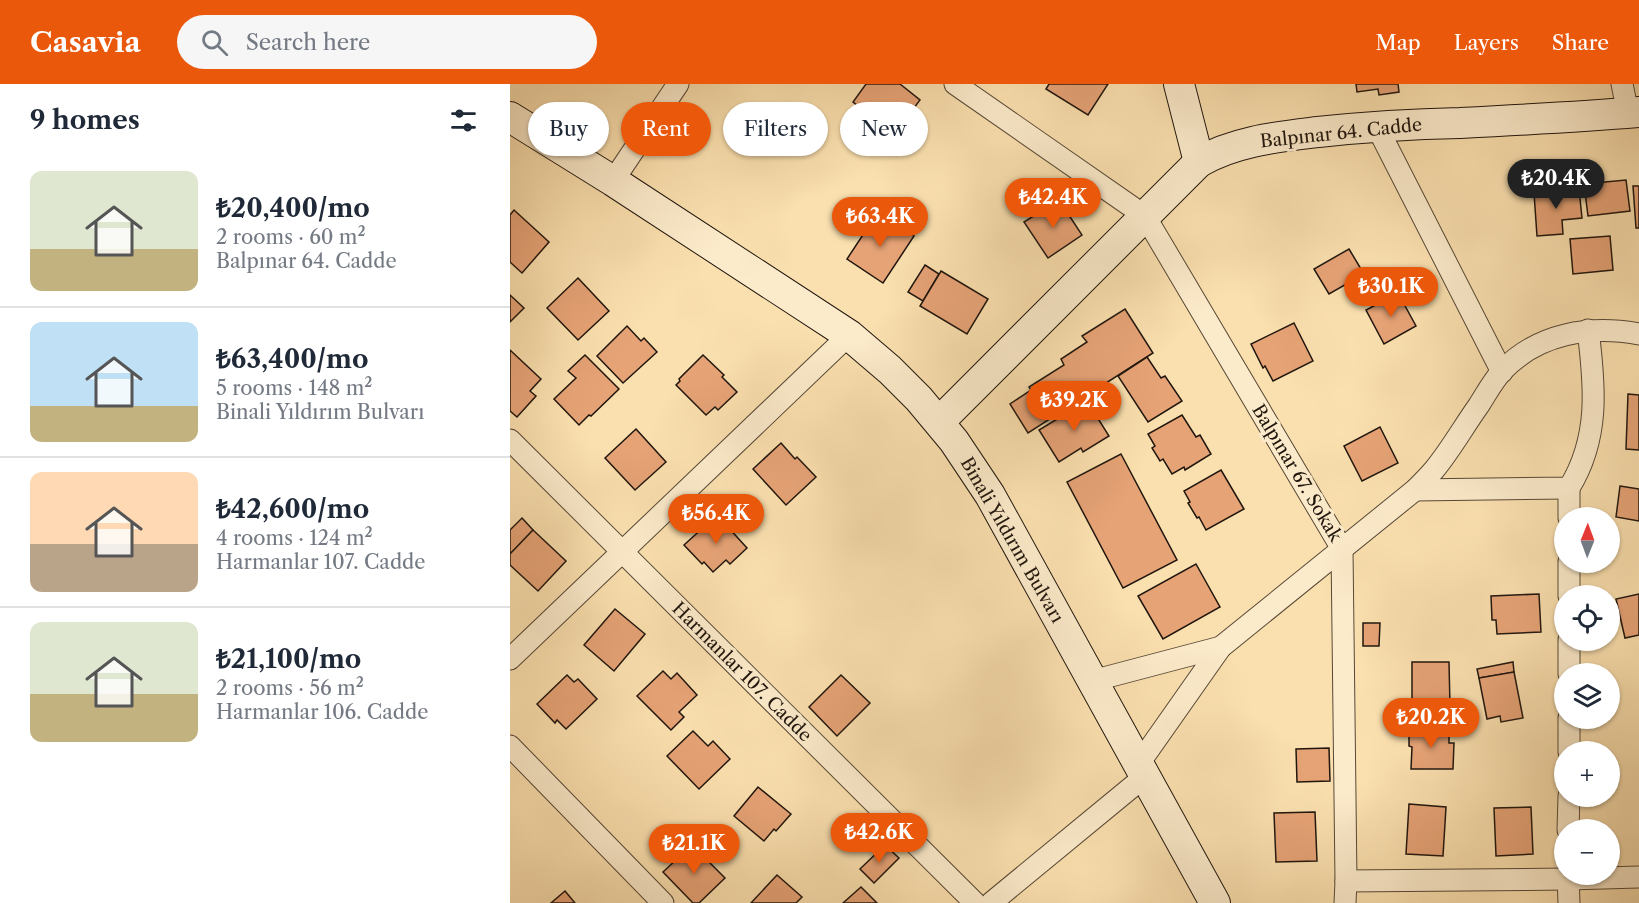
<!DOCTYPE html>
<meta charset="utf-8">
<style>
:root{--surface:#fff;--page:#f6f6f7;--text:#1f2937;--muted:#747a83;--line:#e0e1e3;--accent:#ea580c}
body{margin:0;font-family:"Libre Caslon Text",serif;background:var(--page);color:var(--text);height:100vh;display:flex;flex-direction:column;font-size:22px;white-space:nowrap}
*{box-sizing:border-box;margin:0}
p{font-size:20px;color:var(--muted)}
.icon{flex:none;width:33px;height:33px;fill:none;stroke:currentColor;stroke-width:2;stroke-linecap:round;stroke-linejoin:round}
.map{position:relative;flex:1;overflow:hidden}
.panel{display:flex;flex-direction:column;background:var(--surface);width:510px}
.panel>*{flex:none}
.hud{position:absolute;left:18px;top:18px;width:570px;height:54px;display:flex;gap:12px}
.needle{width:39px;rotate:1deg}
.buttons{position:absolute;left:1044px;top:423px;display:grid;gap:12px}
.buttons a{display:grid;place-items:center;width:66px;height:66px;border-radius:50%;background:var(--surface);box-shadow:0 2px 4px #0004;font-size:30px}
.price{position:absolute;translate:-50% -51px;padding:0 14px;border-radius:21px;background:var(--accent);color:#fff;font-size:20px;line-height:39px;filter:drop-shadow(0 2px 3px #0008)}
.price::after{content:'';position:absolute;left:50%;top:36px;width:18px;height:14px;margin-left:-9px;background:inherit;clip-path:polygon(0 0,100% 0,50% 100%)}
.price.current{background:#222;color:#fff}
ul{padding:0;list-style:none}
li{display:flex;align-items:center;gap:18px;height:150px;padding:0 30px}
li+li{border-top:2px solid var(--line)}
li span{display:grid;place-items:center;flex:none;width:168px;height:120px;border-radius:12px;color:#555}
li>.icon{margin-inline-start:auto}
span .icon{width:72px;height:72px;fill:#fffc;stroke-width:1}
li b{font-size:26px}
h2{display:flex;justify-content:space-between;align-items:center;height:72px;padding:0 30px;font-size:26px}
.tag{padding:0 21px;border-radius:27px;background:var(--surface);box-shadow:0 2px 4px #0004;font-size:21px;line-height:54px}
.tag.current{background:var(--accent);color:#fff}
header{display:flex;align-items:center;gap:36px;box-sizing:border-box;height:84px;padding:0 30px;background:var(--accent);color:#fff}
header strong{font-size:28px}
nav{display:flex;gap:33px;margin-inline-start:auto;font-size:21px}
.search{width:420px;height:54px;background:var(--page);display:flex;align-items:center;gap:15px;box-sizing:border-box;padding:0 21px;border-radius:33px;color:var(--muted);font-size:22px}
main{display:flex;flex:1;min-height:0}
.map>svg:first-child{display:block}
.building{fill:#e6a376;stroke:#20160e;stroke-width:1.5}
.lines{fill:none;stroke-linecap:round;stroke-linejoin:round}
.street-casing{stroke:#574836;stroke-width:23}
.secondary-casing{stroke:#20160e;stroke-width:32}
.street{stroke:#fcebcb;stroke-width:21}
.secondary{stroke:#fcebcb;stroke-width:30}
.labels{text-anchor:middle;stroke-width:6;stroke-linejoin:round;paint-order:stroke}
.street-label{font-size:18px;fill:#20160e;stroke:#fcebcb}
</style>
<header>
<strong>Casavia</strong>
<div class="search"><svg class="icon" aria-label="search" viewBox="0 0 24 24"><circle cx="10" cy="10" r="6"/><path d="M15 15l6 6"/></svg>Search here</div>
<nav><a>Map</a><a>Layers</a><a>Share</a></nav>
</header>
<main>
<section class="panel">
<h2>9 homes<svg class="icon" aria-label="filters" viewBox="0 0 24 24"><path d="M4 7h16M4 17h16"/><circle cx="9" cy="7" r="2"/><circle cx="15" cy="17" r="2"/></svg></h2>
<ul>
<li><span style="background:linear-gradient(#dfe7d0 65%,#c2b280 0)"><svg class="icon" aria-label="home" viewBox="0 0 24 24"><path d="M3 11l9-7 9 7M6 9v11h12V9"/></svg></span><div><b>₺20,400/mo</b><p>2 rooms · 60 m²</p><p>Balpınar 64. Cadde</p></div></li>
<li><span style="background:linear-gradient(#bfe0f5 70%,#c2b280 0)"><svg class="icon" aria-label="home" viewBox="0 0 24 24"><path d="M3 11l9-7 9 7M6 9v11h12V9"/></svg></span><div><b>₺63,400/mo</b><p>5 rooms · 148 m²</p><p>Binali Yıldırım Bulvarı</p></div></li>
<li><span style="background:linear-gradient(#ffd9b3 60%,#b9a48a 0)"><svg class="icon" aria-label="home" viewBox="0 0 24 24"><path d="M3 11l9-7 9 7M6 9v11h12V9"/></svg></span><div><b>₺42,600/mo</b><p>4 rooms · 124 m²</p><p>Harmanlar 107. Cadde</p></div></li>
<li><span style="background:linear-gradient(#dfe7d0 60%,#c2b280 0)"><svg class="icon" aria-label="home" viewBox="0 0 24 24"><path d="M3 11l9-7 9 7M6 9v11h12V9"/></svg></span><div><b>₺21,100/mo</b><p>2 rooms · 56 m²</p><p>Harmanlar 106. Cadde</p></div></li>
</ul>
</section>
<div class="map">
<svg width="1129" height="819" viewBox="0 0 1129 819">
<rect width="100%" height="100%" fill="#fbe0af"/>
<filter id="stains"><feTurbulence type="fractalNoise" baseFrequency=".00333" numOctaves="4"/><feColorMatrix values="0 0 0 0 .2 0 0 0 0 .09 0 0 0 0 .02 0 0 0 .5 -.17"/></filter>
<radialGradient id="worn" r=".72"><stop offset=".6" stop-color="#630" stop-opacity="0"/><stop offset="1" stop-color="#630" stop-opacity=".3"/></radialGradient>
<g class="building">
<polygon points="356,0 390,0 410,16 398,32 395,30 382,48 343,18"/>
<polygon points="539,0 598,0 578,31 536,5"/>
<polygon points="846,0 888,0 889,8 869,11 868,5 847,8"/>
<polygon points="1116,96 1120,127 1078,132 1074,100"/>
<polygon points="1123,102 1129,102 1129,144 1126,144"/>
<polygon points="1069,105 1072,134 1052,136 1053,150 1027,152 1024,109"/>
<polygon points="549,116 572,151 538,174 514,138"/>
<polygon points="4,126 39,158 12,189 0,178 0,131"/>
<polygon points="368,128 404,152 373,199 337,175"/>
<polygon points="1100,152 1103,186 1063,190 1060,155"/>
<polygon points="839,165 854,190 819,210 804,185"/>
<polygon points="415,181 429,190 413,217 398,208"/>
<polygon points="431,187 478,215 457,250 410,222"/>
<polygon points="68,194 99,227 68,256 37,224"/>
<polygon points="888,209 906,242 874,260 856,226"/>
<polygon points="0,211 14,224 0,238"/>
<polygon points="615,225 643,269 518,349 500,320 521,306 519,303 554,281 551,275 577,258 572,252"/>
<polygon points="784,239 803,277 763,297 755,282 753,284 741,260"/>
<polygon points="117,242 131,257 134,254 147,268 113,299 87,272"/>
<polygon points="0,266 31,295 20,307 26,312 7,333 0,327"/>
<polygon points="75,271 109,305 81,332 79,331 69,341 44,315 66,294 58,287"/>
<polygon points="193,271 214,291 212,293 227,308 208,326 205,323 196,331 166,301 170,297 169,295"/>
<polygon points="637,273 651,294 655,292 672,317 638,338 608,292"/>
<polygon points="1118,310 1129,311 1129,366 1116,365"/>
<polygon points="577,317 599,352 573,368 571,364 549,378 529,346"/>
<polygon points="672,331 686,353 690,351 701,370 675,386 674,383 662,390 653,375 650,377 642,364 645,362 638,350"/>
<polygon points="870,343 888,379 852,397 834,362"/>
<polygon points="126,345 156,378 125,406 95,374"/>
<polygon points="271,359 285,375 287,373 306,393 276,421 243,385"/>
<polygon points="611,370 667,476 613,504 557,398"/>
<polygon points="711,386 734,425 696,446 689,433 687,434 678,419 680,418 674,407"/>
<polygon points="1110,402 1129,405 1129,437 1106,433"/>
<polygon points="207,431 237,464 220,480 216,476 203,488 194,478 192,480 174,461"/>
<polygon points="12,434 23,446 0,470 0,446"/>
<polygon points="23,446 56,477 28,507 0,481 0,470"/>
<polygon points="686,480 710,523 653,555 628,512"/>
<polygon points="1029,510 1031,548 987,550 986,536 982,536 981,512"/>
<polygon points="1129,510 1129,551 1115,554 1106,515"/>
<polygon points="105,525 135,550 104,587 74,561"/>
<polygon points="853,539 870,539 869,562 853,562"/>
<polygon points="902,578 939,578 940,622 902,623"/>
<polygon points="1003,578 1004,588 969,594 967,585"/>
<polygon points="153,587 161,595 167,589 187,611 169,628 174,633 161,646 127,612"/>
<polygon points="1004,588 1013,634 991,638 990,632 977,635 969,594"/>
<polygon points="57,591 64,598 68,595 87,615 56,645 47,636 45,639 27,620"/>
<polygon points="331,591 360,619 327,652 299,623"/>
<polygon points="894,625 932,626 932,642 894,641"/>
<polygon points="899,645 939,646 939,659 944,659 943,685 901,685 902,663 899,662"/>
<polygon points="183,647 198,662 203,657 220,675 189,705 157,672"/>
<polygon points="819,664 820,697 787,698 786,665"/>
<polygon points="248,703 281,730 266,747 264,745 254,757 224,732"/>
<polygon points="899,720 936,723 933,772 896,770"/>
<polygon points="1021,723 1023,770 986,772 984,724"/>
<polygon points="805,728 807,777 766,778 764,729"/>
<polygon points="182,761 215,794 189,819 183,819 153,788"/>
<polygon points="375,761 389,774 364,799 350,785"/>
<polygon points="267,791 292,813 286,819 241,819"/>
<polygon points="351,803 367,819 333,819"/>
<polygon points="55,807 65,819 41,819"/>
</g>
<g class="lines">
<g class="street-casing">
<g id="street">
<polyline points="445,0 635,132 832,465 836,797 835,819"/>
<polyline points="1112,0 1118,29"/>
<polyline points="867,43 992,288"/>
<polyline points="103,97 168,0"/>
<polyline points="0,356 465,819"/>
<path d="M905,406L1059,404C1090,354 1085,302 1078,246"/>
<polyline points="1059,434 1059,404"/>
<polyline points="1059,512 1059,478"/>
<polyline points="0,575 339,251"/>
<polyline points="1059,590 1059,556"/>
<polyline points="582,597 711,563"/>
<polyline points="0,662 153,819"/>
<polyline points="1059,668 1059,634"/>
<path d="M628,681L711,563L905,406C911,400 918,393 924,386C940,367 954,342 969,321C976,310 983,297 992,287C1028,249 1080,241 1129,250"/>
<polyline points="1058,746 1059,712"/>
<polyline points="1058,790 1059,819"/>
<polyline points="836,797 1058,795 1129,793"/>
<polyline points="481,819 634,693"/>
</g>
</g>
<g class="secondary-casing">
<g id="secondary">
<polyline points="669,0 689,78"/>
<polyline points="0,33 103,97 339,251 380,286 409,315 444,357 480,411 705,819"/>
<path d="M429,338L689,78C725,57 767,53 808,48C855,43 903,40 950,39C1010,36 1069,33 1129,28"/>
</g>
</g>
<use href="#street" class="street"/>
<use href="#secondary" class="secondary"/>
</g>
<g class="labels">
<g class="street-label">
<text transform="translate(831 49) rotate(-6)" y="6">Balpınar 64. Cadde</text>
<text transform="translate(787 389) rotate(59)" y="6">Balpınar 67. Sokak</text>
<text transform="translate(502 456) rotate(60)" y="6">Binali Yıldırım Bulvarı</text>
<text transform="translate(232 588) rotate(45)" y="6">Harmanlar 107. Cadde</text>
</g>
</g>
<rect width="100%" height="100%" filter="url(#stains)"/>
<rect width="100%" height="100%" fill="url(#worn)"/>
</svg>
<div class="buttons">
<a><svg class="needle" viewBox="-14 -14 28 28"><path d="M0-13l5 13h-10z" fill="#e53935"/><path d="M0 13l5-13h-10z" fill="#747a83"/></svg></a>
<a><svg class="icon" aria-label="locate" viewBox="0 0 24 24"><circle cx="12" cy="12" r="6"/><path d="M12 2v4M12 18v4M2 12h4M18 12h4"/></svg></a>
<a><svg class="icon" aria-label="layers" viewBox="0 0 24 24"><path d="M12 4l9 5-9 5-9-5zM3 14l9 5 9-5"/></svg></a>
<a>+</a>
<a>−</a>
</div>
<b class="price current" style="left:1046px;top:126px">₺20.4K</b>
<b class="price" style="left:543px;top:145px">₺42.4K</b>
<b class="price" style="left:370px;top:164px">₺63.4K</b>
<b class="price" style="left:881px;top:234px">₺30.1K</b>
<b class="price" style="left:564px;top:348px">₺39.2K</b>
<b class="price" style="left:206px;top:461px">₺56.4K</b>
<b class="price" style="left:921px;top:665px">₺20.2K</b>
<b class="price" style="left:369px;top:780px">₺42.6K</b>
<b class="price" style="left:184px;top:791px">₺21.1K</b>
<div class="hud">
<a class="tag">Buy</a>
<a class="tag current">Rent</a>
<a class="tag">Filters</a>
<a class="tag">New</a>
</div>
</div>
</main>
